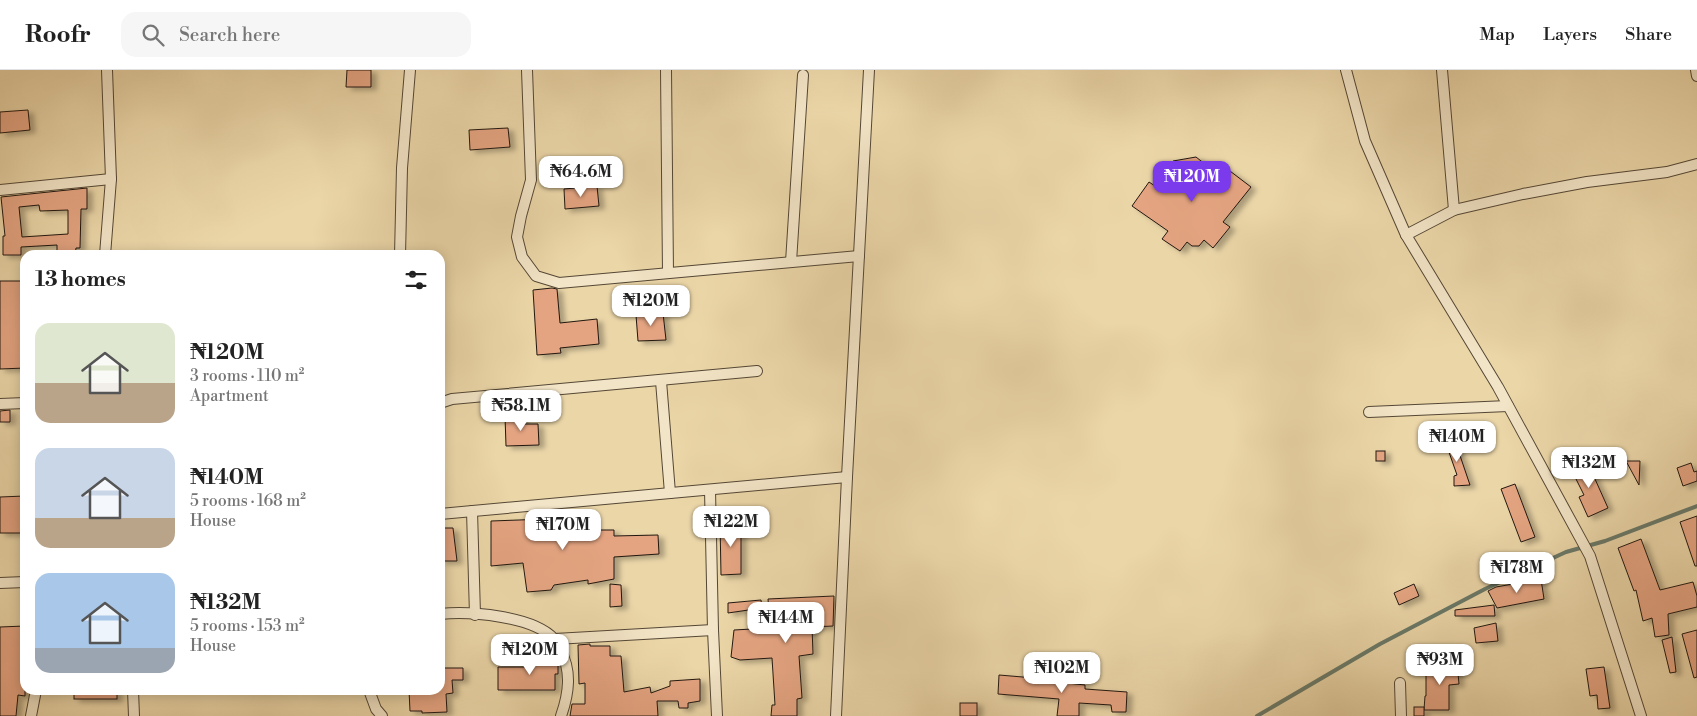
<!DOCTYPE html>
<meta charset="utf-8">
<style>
:root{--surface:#fff;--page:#f6f6f6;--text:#222;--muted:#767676;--line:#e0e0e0;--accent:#7c3aed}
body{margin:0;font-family:"Libre Bodoni",serif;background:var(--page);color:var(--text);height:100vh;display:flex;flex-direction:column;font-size:19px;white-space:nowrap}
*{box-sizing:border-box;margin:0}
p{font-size:16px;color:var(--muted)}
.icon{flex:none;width:28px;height:28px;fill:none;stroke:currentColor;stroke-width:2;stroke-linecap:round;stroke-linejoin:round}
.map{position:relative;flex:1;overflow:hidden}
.side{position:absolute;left:20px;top:180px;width:425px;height:445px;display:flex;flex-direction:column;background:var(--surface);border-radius:15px;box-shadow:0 2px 12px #0003}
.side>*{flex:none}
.price{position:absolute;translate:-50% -42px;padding:0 11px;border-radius:10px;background:#fff;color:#222;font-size:16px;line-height:32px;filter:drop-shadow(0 1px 2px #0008)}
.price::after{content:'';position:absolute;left:50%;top:30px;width:15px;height:11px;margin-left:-8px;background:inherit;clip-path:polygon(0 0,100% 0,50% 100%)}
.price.selected{background:var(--accent);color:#fff}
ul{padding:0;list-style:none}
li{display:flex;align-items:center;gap:15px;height:125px;padding:0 15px}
li span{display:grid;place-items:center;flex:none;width:140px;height:100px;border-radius:15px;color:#555}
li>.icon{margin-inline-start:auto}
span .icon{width:60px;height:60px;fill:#fffc;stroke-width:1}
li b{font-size:21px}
h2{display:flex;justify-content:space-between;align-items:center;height:60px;padding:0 15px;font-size:21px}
header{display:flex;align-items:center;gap:30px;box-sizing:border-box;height:70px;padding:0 25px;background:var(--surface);border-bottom:1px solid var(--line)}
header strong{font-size:24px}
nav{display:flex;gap:28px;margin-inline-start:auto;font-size:18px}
.search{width:350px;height:45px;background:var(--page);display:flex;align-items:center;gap:12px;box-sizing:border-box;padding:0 18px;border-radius:15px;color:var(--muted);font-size:19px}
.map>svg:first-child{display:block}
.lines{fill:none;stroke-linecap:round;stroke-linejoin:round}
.stream{stroke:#697968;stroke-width:4}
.building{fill:#e4a481;stroke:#21170f;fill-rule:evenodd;filter:url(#shadow)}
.minor-casing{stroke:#544735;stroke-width:12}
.minor{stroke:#f2e4c6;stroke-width:10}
</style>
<header>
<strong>Roofr</strong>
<div class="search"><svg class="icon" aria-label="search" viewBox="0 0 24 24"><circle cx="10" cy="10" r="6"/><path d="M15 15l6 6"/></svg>Search here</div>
<nav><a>Map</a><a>Layers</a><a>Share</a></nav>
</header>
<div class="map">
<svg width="1697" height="646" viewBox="0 0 1697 646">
<defs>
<filter id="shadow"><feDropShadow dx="5.5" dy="3" stdDeviation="2.5" flood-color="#0004"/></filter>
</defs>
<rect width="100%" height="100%" fill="#ebd6a8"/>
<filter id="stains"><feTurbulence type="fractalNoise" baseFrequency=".004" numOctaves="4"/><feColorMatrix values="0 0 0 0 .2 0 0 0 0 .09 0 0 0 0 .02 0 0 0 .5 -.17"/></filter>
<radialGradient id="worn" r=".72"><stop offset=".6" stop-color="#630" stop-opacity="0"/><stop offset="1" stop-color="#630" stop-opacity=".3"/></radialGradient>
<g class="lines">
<polyline class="stream" points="1257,646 1380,574 1485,519 1566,482 1605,471 1697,436"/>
</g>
<g class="building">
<polygon points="347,0 371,0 371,17 346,17"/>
<polygon points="28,40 30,60 0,63 0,42"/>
<polygon points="508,58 510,77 470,80 469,60"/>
<polygon points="1196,87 1220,106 1226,98 1251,117 1223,152 1230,157 1213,178 1204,170 1199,176 1192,176 1187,172 1180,181 1162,169 1168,161 1132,136 1149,112 1155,116 1173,91"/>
<polygon points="597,116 599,136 565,139 564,119"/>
<path d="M87,118V139H81L80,178H76L75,185H57V175L21,177V185H3V166H5L1,127ZM39,135L40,141L68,140V164L22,167L19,137Z"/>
<polygon points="0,211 25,211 25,298 0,299"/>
<polygon points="552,218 557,219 560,253 597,249 599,274 560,278 561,283 537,285 533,220"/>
<polygon points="663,243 666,270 638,271 636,245"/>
<polygon points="10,340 10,352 0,352 0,341"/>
<polygon points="521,345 522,354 538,354 539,375 506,376 505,346"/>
<polygon points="1453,365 1470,415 1454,416 1454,406 1457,405 1444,368"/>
<rect x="1376" y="381" width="9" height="10"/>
<polygon points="1586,389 1608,438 1588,447 1579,427 1584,425 1570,397"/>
<polygon points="1626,391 1640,391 1639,415"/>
<polygon points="1691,393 1694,402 1697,401 1697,411 1683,416 1677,398"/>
<polygon points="1515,414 1535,467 1521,472 1501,419"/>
<polygon points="25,426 25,463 0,463 0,427"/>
<polygon points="1697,446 1697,496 1695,496 1680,452"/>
<polygon points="547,449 547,453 580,453 580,460 614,460 614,466 658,465 659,484 614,487 614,509 588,514 588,510 554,515 551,520 527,522 523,493 491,496 491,451"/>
<polygon points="720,452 741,452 741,504 721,505"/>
<polygon points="440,458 453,458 457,491 440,491"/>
<polygon points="1641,469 1660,520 1693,512 1697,526 1697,537 1668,544 1669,565 1655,567 1652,548 1643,551 1636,520 1634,521 1618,478"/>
<polygon points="1541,509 1544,529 1497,538 1488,521 1496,517"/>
<polygon points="610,514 621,515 622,536 610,537"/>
<polygon points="1414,514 1419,526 1399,535 1394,523"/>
<polygon points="834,526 833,556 812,557 813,584 799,586 802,628 797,629 797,646 771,646 772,635 775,635 772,588 740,590 731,587 734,560 770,558 768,529"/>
<polygon points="761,530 762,538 728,543 728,533"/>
<polygon points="1494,535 1495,546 1455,546 1455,540"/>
<polygon points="1496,553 1498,571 1476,573 1474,558"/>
<polygon points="25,556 25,626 18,625 16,646 0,646 0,557"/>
<polygon points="1697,560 1697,607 1694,608 1682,564"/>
<polygon points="1672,567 1676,602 1670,603 1662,570"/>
<polygon points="590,574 590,576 610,576 610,586 621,586 624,622 650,617 651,623 670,616 670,611 700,609 700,631 688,633 688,638 679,638 678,631 657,631 658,646 570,646 572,634 585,634 585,613 579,614 578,575"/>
<polygon points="546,586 556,586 558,592 558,604 555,604 555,620 498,620 498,597 530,597 530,591 546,591"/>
<polygon points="1457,593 1459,614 1449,615 1449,640 1424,640 1425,626 1426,626 1426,596"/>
<polygon points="1604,597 1610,638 1598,639 1597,625 1590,626 1586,599"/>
<polygon points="440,598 463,598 463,610 452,610 453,623 446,624 447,642 422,643 422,641 410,641 409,620 440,620"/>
<polygon points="999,605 1058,610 1058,612 1085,615 1085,619 1127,622 1126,642 1112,642 1111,635 1079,633 1079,646 1057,646 1059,629 998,624"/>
<rect x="74" y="620" width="43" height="9"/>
<rect x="960" y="633" width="17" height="13"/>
<rect x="1414" y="637" width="10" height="9"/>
</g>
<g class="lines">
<g class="minor-casing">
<g id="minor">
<polyline points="527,0 531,110 521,146 517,167 522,187 536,206 559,213 859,186"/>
<polyline points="666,0 668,203"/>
<polyline points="1346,0 1365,71 1406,165 1498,317 1590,486 1641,646"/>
<polyline points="1442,0 1454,140"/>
<polyline points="1696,0 1697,6"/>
<polyline points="0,120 111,109"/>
<polyline points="1406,165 1454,140 1523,124 1587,112 1667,102 1697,94"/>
<polyline points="105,185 111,109 107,0"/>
<polyline points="400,185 402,98 410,0"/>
<polyline points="791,192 803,5"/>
<polyline points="661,311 670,423"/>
<polyline points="440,333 452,329 757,301"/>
<polyline points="0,334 25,333"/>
<polyline points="1369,342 1508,336"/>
<polyline points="710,420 713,560 717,646"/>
<polyline points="472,441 475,545"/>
<polyline points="440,444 847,407"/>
<polyline points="0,513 25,512"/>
<path d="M440,544C470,541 533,546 554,569C557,572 558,576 560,579C572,601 569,623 561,646"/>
<polyline points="555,569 713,560"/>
<polyline points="1400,613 1401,646"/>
<polyline points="133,620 134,646"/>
<polyline points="369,620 376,639 382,646"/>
<polyline points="31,646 36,620"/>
<polyline points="836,646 847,407 869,0"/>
</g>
</g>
<use href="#minor" class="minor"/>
</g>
<rect width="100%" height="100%" filter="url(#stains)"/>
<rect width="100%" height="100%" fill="url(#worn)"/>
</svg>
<b class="price" style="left:581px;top:128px">₦64.6M</b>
<b class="price selected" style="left:1192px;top:133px">₦120M</b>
<b class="price" style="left:651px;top:257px">₦120M</b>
<b class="price" style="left:521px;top:362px">₦58.1M</b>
<b class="price" style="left:1457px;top:393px">₦140M</b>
<b class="price" style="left:1589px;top:419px">₦132M</b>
<b class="price" style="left:731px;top:478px">₦122M</b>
<b class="price" style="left:563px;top:481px">₦170M</b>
<b class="price" style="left:1517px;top:524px">₦178M</b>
<b class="price" style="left:786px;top:574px">₦144M</b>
<b class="price" style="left:530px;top:606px">₦120M</b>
<b class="price" style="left:1440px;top:616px">₦93M</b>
<b class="price" style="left:1062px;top:624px">₦102M</b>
<section class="side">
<h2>13 homes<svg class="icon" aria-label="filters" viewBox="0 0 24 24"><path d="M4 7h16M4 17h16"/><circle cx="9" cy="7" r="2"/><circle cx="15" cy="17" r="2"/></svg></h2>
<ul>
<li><span style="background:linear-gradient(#dfe7d0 60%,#b9a48a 0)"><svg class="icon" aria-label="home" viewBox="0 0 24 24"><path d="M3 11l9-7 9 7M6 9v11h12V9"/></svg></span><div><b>₦120M</b><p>3 rooms · 110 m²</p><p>Apartment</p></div></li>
<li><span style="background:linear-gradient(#c9d6e8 70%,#b9a48a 0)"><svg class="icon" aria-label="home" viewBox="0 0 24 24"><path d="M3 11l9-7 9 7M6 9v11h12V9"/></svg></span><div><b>₦140M</b><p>5 rooms · 168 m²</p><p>House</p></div></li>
<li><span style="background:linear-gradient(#a9c7e8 75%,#9aa5b1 0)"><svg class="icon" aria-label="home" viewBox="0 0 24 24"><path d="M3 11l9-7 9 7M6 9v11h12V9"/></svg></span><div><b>₦132M</b><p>5 rooms · 153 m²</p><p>House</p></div></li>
</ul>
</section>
</div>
